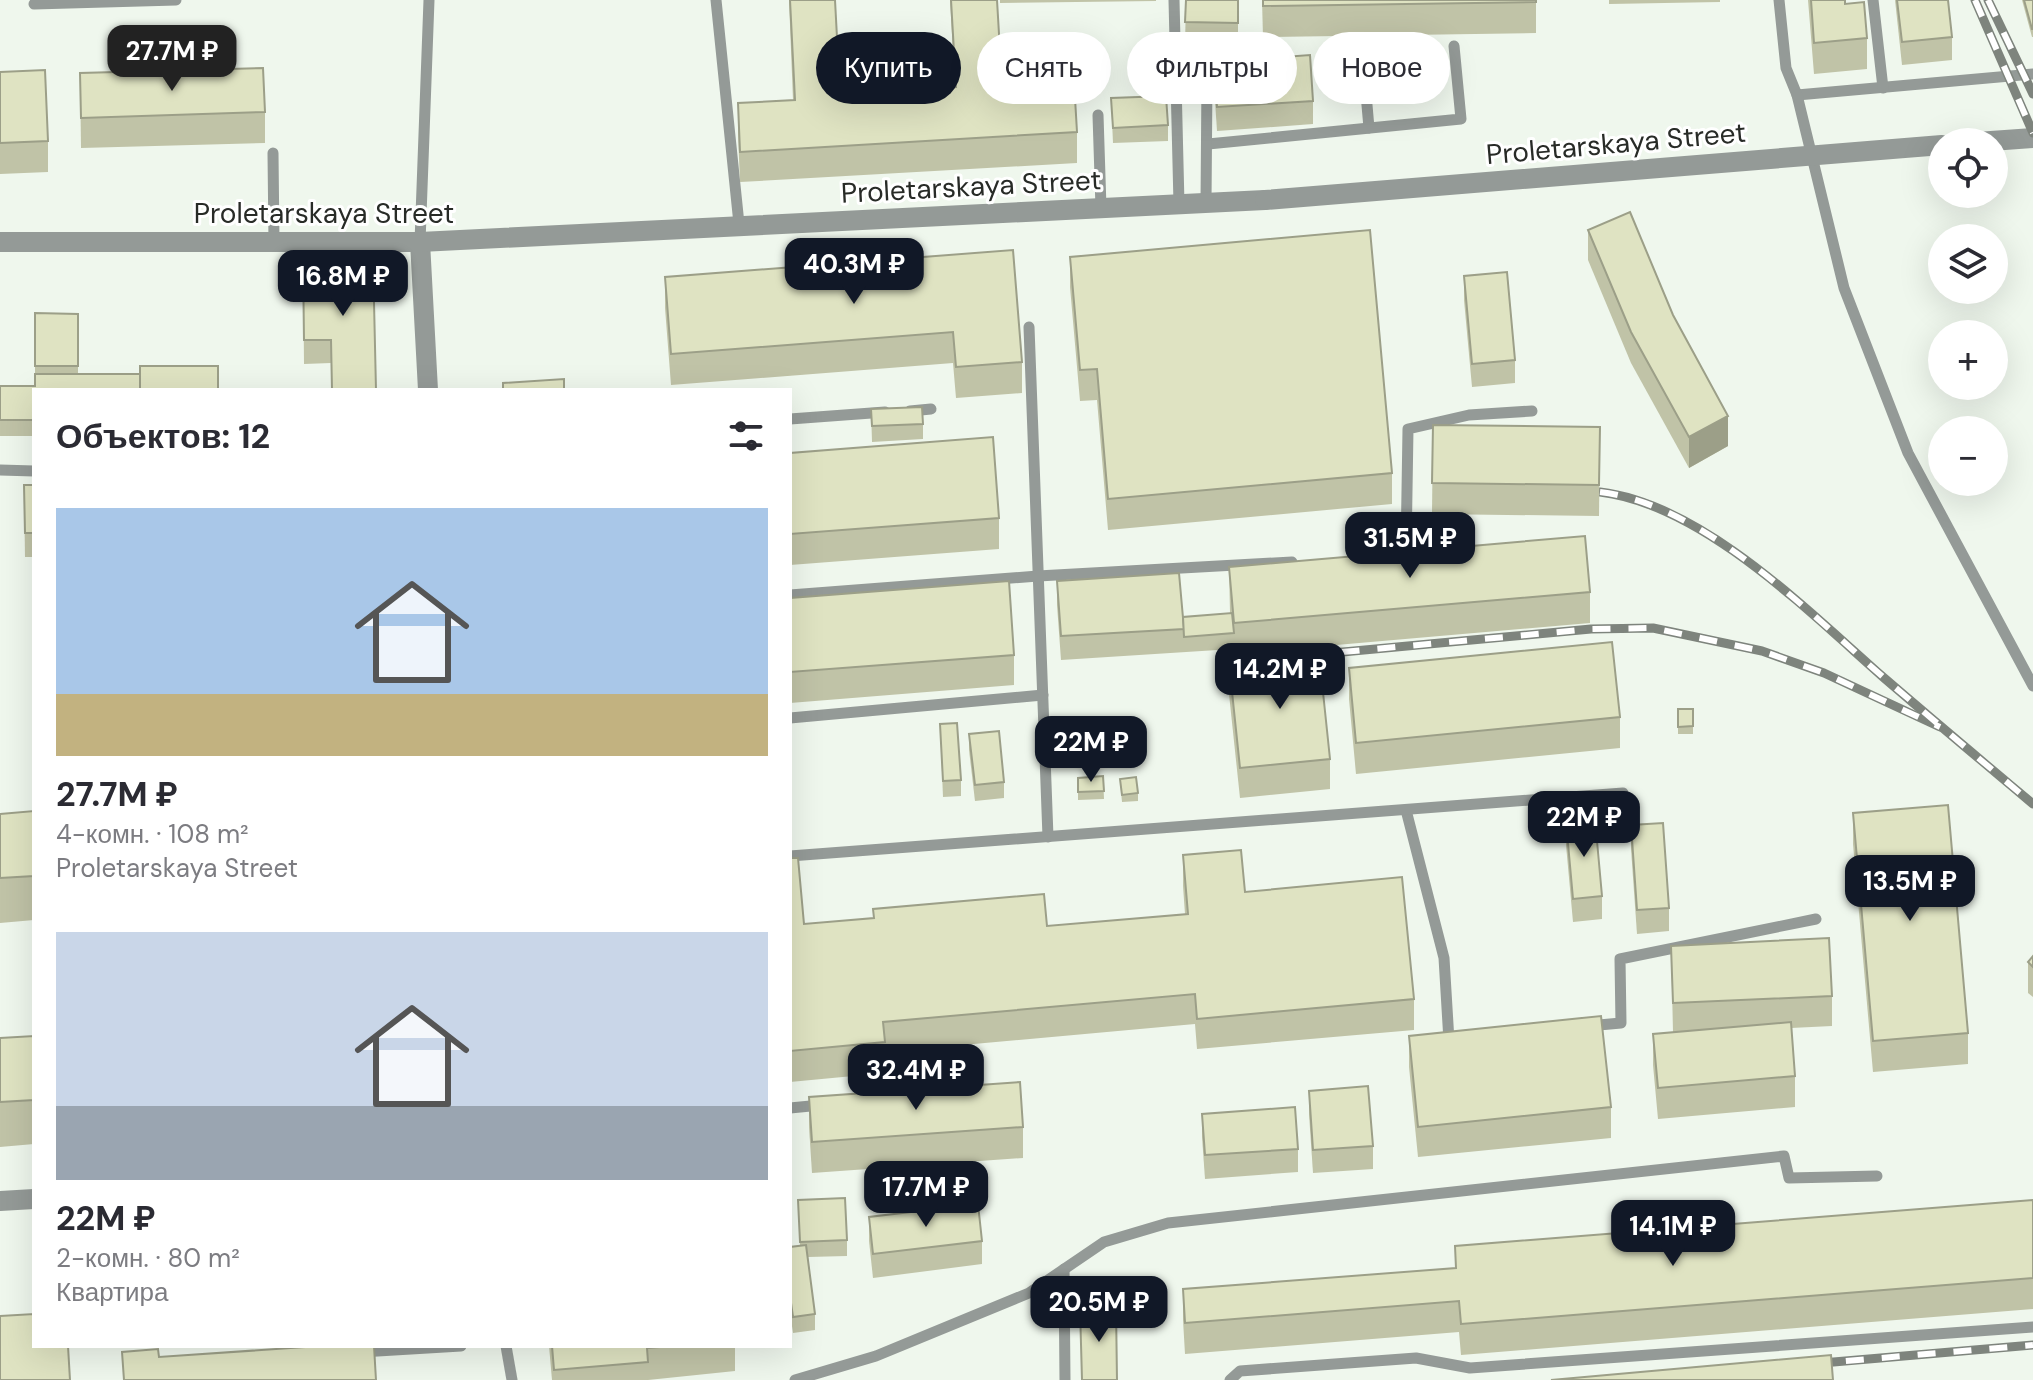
<!DOCTYPE html>
<html lang="ru">
<meta charset="utf-8">
<style>
:root{--surface:#fff;--page:#f7f7f7;--text:#2b2b33;--muted:#7c7c81;--accent:#111827}
body{margin:0;font-family:"DM Sans",sans-serif;background:var(--page);color:var(--text);height:100vh;display:flex;flex-direction:column;font-size:30px;white-space:nowrap}
*{box-sizing:border-box;margin:0}
p{font-size:26px;color:var(--muted)}
.icon{flex:none;width:44px;height:44px;fill:none;stroke:currentColor;stroke-width:2;stroke-linecap:round;stroke-linejoin:round}
.map{position:relative;flex:1;overflow:hidden}
.drawer{position:absolute;left:32px;top:388px;width:760px;height:960px;display:flex;flex-direction:column;background:var(--surface);border-radius:0px;box-shadow:0 8px 32px #0002}
.drawer>*{flex:none}
.hud{position:absolute;left:816px;top:32px;width:760px;height:72px;display:flex;gap:16px}
.controls{position:absolute;left:1928px;top:128px;display:grid;gap:16px}
.controls a{display:grid;place-items:center;width:80px;height:80px;border-radius:50%;background:var(--surface);box-shadow:0 8px 32px #0002;font-size:40px}
.price{position:absolute;translate:-50% -68px;padding:0 18px;border-radius:16px;background:var(--accent);color:#fff;font-size:26px;line-height:52px;filter:drop-shadow(0 2px 4px #0008)}
.price::after{content:'';position:absolute;left:50%;top:48px;width:24px;height:18px;margin-left:-12px;background:inherit;clip-path:polygon(0 0,100% 0,50% 100%)}
.price.on{background:#222;color:#fff}
ul{padding:0;list-style:none}
li{display:grid;align-content:center;gap:16px;height:424px;padding:0 24px}
li span{display:grid;place-items:center;height:248px;border-radius:0px;color:#555}
li>.icon{margin-inline-start:auto}
span .icon{width:144px;height:144px;fill:#fffc;stroke-width:1}
li b{font-size:34px}
h2{display:flex;justify-content:space-between;align-items:center;height:96px;padding:0 24px;font-size:34px}
.tag{padding:0 28px;border-radius:36px;background:var(--surface);box-shadow:0 8px 32px #0002;font-size:28px;line-height:72px}
.tag.on{background:var(--accent);color:#fff}
.map>svg:first-child{display:block}
.lines{fill:none;stroke-linecap:round;stroke-linejoin:round}
.service{stroke:#949a97;stroke-width:11}
.minor{stroke:#949a97;stroke-width:20}
.tertiary{stroke:#949a97;stroke-width:20}
.rail-casing{stroke:#7e847d;stroke-width:9}
.rail{stroke:#fff;stroke-width:6;stroke-dasharray:18;stroke-linecap:butt}
.tertiary-bridge{stroke:#949a97;stroke-width:20}
.wall{fill:#c0c3a7}
.shaded-wall{fill:#9c9f88}
.building{fill:#dfe3c2;stroke:#9c9f88;stroke-width:2}
.labels{text-anchor:middle;stroke-width:6;stroke-linejoin:round;paint-order:stroke}
.street-label{font-size:28px;fill:#282b27;stroke:#fff}
</style>
<div class="map">
<svg width="2033" height="1380" viewBox="0 0 2033 1380">
<rect width="100%" height="100%" fill="#eff7ed"/>
<g class="lines">
<g class="service">
<polyline points="716,0 739,224"/>
<polyline points="1174,0 1179,204"/>
<polyline points="1779,0 1786,68 1797,95 2033,74"/>
<polyline points="1873,0 1883,88"/>
<polyline points="34,4 176,0"/>
<polyline points="1362,48 1369,128"/>
<polyline points="1797,95 1844,288 1908,453 2033,686"/>
<polyline points="1098,115 1101,208"/>
<polyline points="1208,144 1461,119 1454,46"/>
<polyline points="273,153 274,242"/>
<polyline points="1206,203 1207,78 1270,51"/>
<polyline points="420,242 429,0"/>
<polyline points="1029,327 1048,837"/>
<polyline points="910,411 931,409"/>
<polyline points="790,419 885,412"/>
<polyline points="0,470 34,471"/>
<polyline points="1406,553 1408,429 1469,415 1532,411"/>
<polyline points="790,595 1038,576 1292,562"/>
<polyline points="790,718 1043,695"/>
<polyline points="1406,810 1444,958 1449,1041 1452,1041"/>
<polyline points="790,856 1623,793"/>
<polyline points="1588,1026 1621,1023 1620,959 1816,919"/>
<polyline points="790,1108 821,1105"/>
<polyline points="1064,1269 1065,1380"/>
<polyline points="506,1346 512,1380"/>
<polyline points="361,1352 461,1346"/>
<polyline points="795,1380 876,1356 1029,1293 1104,1242 1168,1223 1784,1156 1789,1178 1877,1176"/>
<polyline points="1230,1380 1240,1371 1416,1358 1470,1368 2033,1327"/>
</g>
<g class="minor">
<polyline points="420,242 428,390"/>
<polyline points="0,1201 34,1199"/>
</g>
<g class="tertiary">
<polyline points="1977,142 2033,138"/>
<polyline points="0,242 420,242 1265,200"/>
</g>
<g class="rail-casing">
<g id="rail">
<polyline points="1975,0 2033,133"/>
<polyline points="1988,0 2033,94"/>
<path d="M1600,492C1702,504 1808,611 1883,677C1933,720 1983,762 2033,804"/>
<polyline points="1234,662 1591,629 1653,628 1762,651 1824,673 1940,727"/>
<polyline points="1810,1364 2033,1345"/>
</g>
</g>
<use href="#rail" class="rail"/>
<polyline class="tertiary-bridge" points="1265,200 1942,145"/>
</g>
<g class="wall">
<polygon points="789,0 840,94 955,87 950,0 997,0 1002,85 1037,73 1037,58 1067,81 1077,132 1077,163 740,182 738,134 738,103 793,100"/>
<polygon points="1000,0 1156,0 1156,1 1000,3"/>
<polygon points="1186,0 1238,0 1238,47 1185,45"/>
<polygon points="1262,0 1536,0 1536,33 1263,37"/>
<polygon points="1609,0 1720,0 1720,2 1609,4"/>
<polygon points="1808,0 1845,0 1845,4 1867,38 1867,69 1814,74"/>
<polygon points="1895,0 1948,0 1952,37 1952,60 1902,65"/>
<polygon points="2022,0 2033,0 2033,37 2032,37"/>
<polygon points="1214,62 1313,101 1313,124 1217,131 1214,85"/>
<polygon points="0,72 48,141 48,172 0,174"/>
<polygon points="80,73 265,112 265,143 81,148"/>
<polygon points="1111,98 1168,125 1168,141 1113,143"/>
<polygon points="1588,230 1728,446 1689,468 1631,363 1588,260"/>
<polygon points="1013,250 1022,362 1022,393 956,398 953,363 671,385 665,308 665,277"/>
<polygon points="1070,257 1392,473 1392,504 1108,530 1097,400 1080,401 1070,287"/>
<polygon points="303,259 376,390 331,363 304,364"/>
<polygon points="1464,276 1515,360 1515,383 1472,387 1464,300"/>
<polygon points="35,313 78,314 78,374 140,374 218,366 34,390 34,436 0,436 0,386 35,386"/>
<polygon points="871,409 923,424 923,439 872,442"/>
<polygon points="1433,425 1600,427 1599,516 1432,514"/>
<polygon points="790,453 999,518 999,549 790,565"/>
<polygon points="24,485 34,485 34,557 25,557"/>
<polygon points="1229,567 1590,592 1590,623 1234,654 1233,649 1061,660 1057,605 1057,581 1183,617 1230,613"/>
<polygon points="790,598 1014,655 1014,685 790,703"/>
<polygon points="1229,663 1330,759 1330,789 1240,798 1229,694"/>
<polygon points="1349,668 1620,717 1620,748 1356,774 1349,699"/>
<rect x="1678" y="709" width="15" height="25"/>
<polygon points="940,724 961,780 961,796 943,797"/>
<polygon points="969,734 1004,782 1004,798 975,801 969,750"/>
<polygon points="1103,776 1104,799 1078,800 1078,778"/>
<polygon points="1120,779 1138,793 1138,801 1122,802"/>
<polygon points="34,811 34,920 0,923 0,814"/>
<polygon points="1853,813 1968,1033 1968,1064 1873,1072 1853,844"/>
<polygon points="1566,821 1602,896 1602,919 1573,922 1566,845"/>
<polygon points="1631,825 1669,908 1669,931 1637,934 1631,849"/>
<polygon points="1183,855 1245,892 1414,999 1414,1030 1197,1049 1195,1024 885,1052 885,1073 790,1082 790,858 804,924 873,918 873,909 1047,926 1185,914 1183,886"/>
<polygon points="1671,946 1832,996 1832,1026 1791,1028 1795,1076 1795,1107 1658,1119 1653,1065 1653,1034 1673,1032"/>
<polygon points="2033,956 2033,997 2028,993 2028,962"/>
<polygon points="34,1036 34,1144 0,1147 0,1038"/>
<polygon points="1409,1036 1611,1107 1611,1138 1418,1157 1409,1067"/>
<polygon points="1309,1091 1373,1146 1373,1169 1313,1173 1309,1114"/>
<polygon points="809,1097 1023,1127 1023,1158 812,1173 809,1127"/>
<polygon points="1202,1114 1298,1149 1298,1172 1205,1179 1202,1137"/>
<polygon points="798,1200 847,1240 847,1256 808,1257 815,1314 815,1330 793,1333 790,1312 790,1247 800,1246"/>
<polygon points="2033,1200 2033,1309 1461,1355 1459,1332 1185,1354 1183,1320 1183,1289 1455,1268 1455,1246"/>
<polygon points="869,1217 982,1241 982,1264 873,1278 869,1241"/>
<polygon points="549,1346 735,1346 735,1371 648,1380 552,1380"/>
</g>
<polygon class="shaded-wall" points="1728,416 1728,446 1689,468 1689,437"/>
<g class="building">
<polygon points="790,0 835,0 840,94 956,87 951,0 997,0 1002,85 1047,70 1037,58 1065,56 1067,81 1074,81 1077,132 740,152 738,103 795,100"/>
<polygon points="1186,0 1238,0 1238,23 1185,22"/>
<polygon points="1263,0 1536,0 1536,2 1263,6"/>
<polygon points="1811,0 1845,0 1845,4 1864,2 1867,38 1814,43"/>
<polygon points="1897,0 1948,0 1952,37 1902,42"/>
<polygon points="2024,0 2033,0 2033,29 2032,29"/>
<polygon points="1310,55 1313,101 1217,107 1214,62"/>
<polygon points="263,68 265,112 81,118 80,73"/>
<polygon points="45,70 48,141 0,143 0,72"/>
<polygon points="1166,96 1168,125 1113,128 1111,98"/>
<polygon points="1630,212 1673,315 1728,416 1689,437 1631,332 1588,230"/>
<polygon points="1370,230 1392,473 1108,499 1097,369 1080,370 1070,257"/>
<polygon points="1013,250 1022,362 956,367 953,332 671,354 665,277"/>
<polygon points="373,258 376,390 332,390 331,340 304,340 303,259"/>
<polygon points="1507,272 1515,360 1472,364 1464,276"/>
<polygon points="35,313 78,314 78,366 35,366"/>
<rect x="140" y="366" width="78" height="24"/>
<polygon points="35,374 140,374 140,390 34,390 34,420 0,420 0,386 35,386"/>
<polygon points="564,379 564,390 503,390 503,383"/>
<polygon points="922,407 923,424 872,426 871,409"/>
<polygon points="1433,425 1600,427 1599,485 1432,483"/>
<polygon points="993,437 999,518 790,534 790,453"/>
<polygon points="24,485 34,485 34,533 25,533"/>
<polygon points="1585,536 1590,592 1234,623 1229,567"/>
<polygon points="1179,573 1184,629 1061,636 1057,581"/>
<polygon points="1009,581 1014,655 790,672 790,598"/>
<polygon points="1232,613 1234,633 1184,637 1183,617"/>
<polygon points="1612,642 1620,717 1356,743 1349,668"/>
<polygon points="1319,654 1330,759 1240,768 1229,663"/>
<polygon points="1678,709 1693,709 1693,726 1678,727"/>
<polygon points="957,723 961,780 943,781 940,724"/>
<polygon points="999,731 1004,782 975,785 969,734"/>
<polygon points="1103,776 1104,791 1078,792 1078,778"/>
<polygon points="1136,777 1138,793 1122,795 1120,779"/>
<polygon points="1948,805 1968,1033 1873,1041 1853,813"/>
<polygon points="34,811 34,876 0,878 0,814"/>
<polygon points="1595,819 1602,896 1573,899 1566,821"/>
<polygon points="1663,823 1669,908 1637,910 1631,825"/>
<polygon points="1241,850 1245,892 1402,877 1414,999 1197,1019 1195,994 883,1022 885,1042 790,1051 790,858 798,858 804,924 874,918 873,909 1044,894 1047,926 1188,914 1183,855"/>
<polygon points="1829,938 1832,996 1673,1003 1671,946"/>
<polygon points="2033,956 2033,967 2028,962"/>
<polygon points="1601,1016 1611,1107 1418,1127 1409,1036"/>
<polygon points="1791,1022 1795,1076 1658,1088 1653,1034"/>
<polygon points="34,1036 34,1100 0,1102 0,1038"/>
<polygon points="1020,1082 1023,1127 812,1142 809,1097"/>
<polygon points="1368,1086 1373,1146 1313,1150 1309,1091"/>
<polygon points="1295,1107 1298,1149 1205,1155 1202,1114"/>
<polygon points="845,1198 847,1240 800,1242 798,1200"/>
<polygon points="2033,1200 2033,1278 1461,1324 1459,1301 1185,1323 1183,1289 1456,1268 1455,1246"/>
<polygon points="978,1204 982,1241 873,1254 869,1217"/>
<polygon points="806,1245 815,1314 793,1317 790,1296 790,1247"/>
<polygon points="1116,1307 1117,1380 1082,1380 1080,1308"/>
<polygon points="34,1314 34,1346 68,1346 70,1380 0,1380 0,1316"/>
<polygon points="320,1346 374,1346 376,1380 124,1380 122,1352 158,1349 159,1357"/>
<polygon points="552,1346 673,1346 647,1348 648,1362 554,1370"/>
<polygon points="1831,1355 1833,1380 1551,1380"/>
</g>
<g class="labels">
<g class="street-label">
<text transform="translate(1616 143) rotate(-5)" y="10">Proletarskaya Street</text>
<text transform="translate(971 186) rotate(-3)" y="10">Proletarskaya Street</text>
<text x="324" y="223">Proletarskaya Street</text>
</g>
</g>
</svg>
<div class="controls">
<a><svg class="icon" aria-label="locate" viewBox="0 0 24 24"><circle cx="12" cy="12" r="6"/><path d="M12 2v4M12 18v4M2 12h4M18 12h4"/></svg></a>
<a><svg class="icon" aria-label="layers" viewBox="0 0 24 24"><path d="M12 4l9 5-9 5-9-5zM3 14l9 5 9-5"/></svg></a>
<a>+</a>
<a>−</a>
</div>
<b class="price on" style="left:172px;top:93px">27.7M ₽</b>
<b class="price" style="left:854px;top:306px">40.3M ₽</b>
<b class="price" style="left:343px;top:318px">16.8M ₽</b>
<b class="price" style="left:1410px;top:580px">31.5M ₽</b>
<b class="price" style="left:1280px;top:711px">14.2M ₽</b>
<b class="price" style="left:1091px;top:784px">22M ₽</b>
<b class="price" style="left:1584px;top:859px">22M ₽</b>
<b class="price" style="left:1910px;top:923px">13.5M ₽</b>
<b class="price" style="left:916px;top:1112px">32.4M ₽</b>
<b class="price" style="left:926px;top:1229px">17.7M ₽</b>
<b class="price" style="left:1673px;top:1268px">14.1M ₽</b>
<b class="price" style="left:1099px;top:1344px">20.5M ₽</b>
<div class="hud">
<a class="tag on">Купить</a>
<a class="tag">Снять</a>
<a class="tag">Фильтры</a>
<a class="tag">Новое</a>
</div>
<section class="drawer">
<h2>Объектов: 12<svg class="icon" aria-label="filters" viewBox="0 0 24 24"><path d="M4 7h16M4 17h16"/><circle cx="9" cy="7" r="2"/><circle cx="15" cy="17" r="2"/></svg></h2>
<ul>
<li><span style="background:linear-gradient(#a9c7e8 75%,#c2b280 0)"><svg class="icon" aria-label="home" viewBox="0 0 24 24"><path d="M3 11l9-7 9 7M6 9v11h12V9"/></svg></span><div><b>27.7M ₽</b><p>4-комн. · 108 m²</p><p>Proletarskaya Street</p></div></li>
<li><span style="background:linear-gradient(#c9d6e8 70%,#9aa5b1 0)"><svg class="icon" aria-label="home" viewBox="0 0 24 24"><path d="M3 11l9-7 9 7M6 9v11h12V9"/></svg></span><div><b>22M ₽</b><p>2-комн. · 80 m²</p><p>Квартира</p></div></li>
</ul>
</section>
</div>
